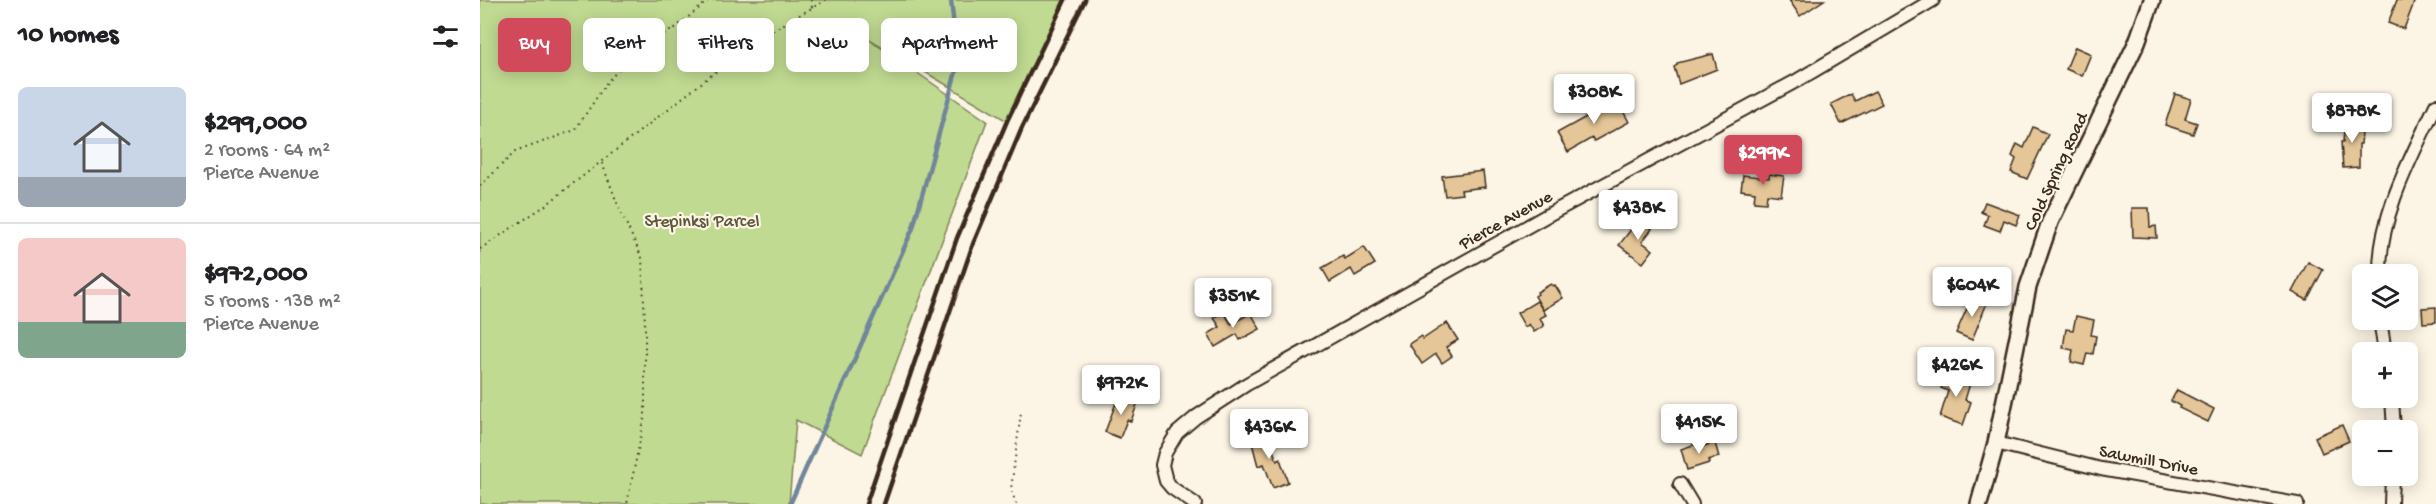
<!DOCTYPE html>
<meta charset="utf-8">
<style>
:root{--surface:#fff;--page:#f6f6f6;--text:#202124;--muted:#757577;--line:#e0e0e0;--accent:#d1495b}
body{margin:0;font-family:"Gochi Hand",sans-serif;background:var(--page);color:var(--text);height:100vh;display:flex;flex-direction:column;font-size:22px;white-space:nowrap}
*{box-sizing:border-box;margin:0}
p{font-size:20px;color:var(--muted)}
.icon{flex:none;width:33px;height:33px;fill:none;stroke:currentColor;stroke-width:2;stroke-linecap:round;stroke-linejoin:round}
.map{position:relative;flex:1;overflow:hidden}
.drawer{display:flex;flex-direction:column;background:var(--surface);width:480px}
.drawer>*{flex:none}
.top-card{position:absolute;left:18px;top:18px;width:570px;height:54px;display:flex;gap:12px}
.fabs{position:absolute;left:1872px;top:264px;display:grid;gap:12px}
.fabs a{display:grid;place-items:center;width:66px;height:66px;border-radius:9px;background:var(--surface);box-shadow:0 3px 15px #0003;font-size:30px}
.price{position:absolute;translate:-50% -51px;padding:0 14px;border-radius:6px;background:#fff;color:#222;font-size:20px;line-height:39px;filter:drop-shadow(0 2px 3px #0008)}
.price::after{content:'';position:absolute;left:50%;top:36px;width:18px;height:14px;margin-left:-9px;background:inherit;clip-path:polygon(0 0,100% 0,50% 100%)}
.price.on{background:var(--accent);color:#fff}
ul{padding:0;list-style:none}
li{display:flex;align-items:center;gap:18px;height:150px;padding:0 18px}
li+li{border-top:2px solid var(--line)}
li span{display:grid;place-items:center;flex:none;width:168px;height:120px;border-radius:9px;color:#555}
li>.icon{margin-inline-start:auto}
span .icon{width:72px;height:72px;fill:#fffc;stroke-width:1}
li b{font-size:26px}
h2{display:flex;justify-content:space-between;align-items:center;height:72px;padding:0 18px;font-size:26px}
.tag{padding:0 21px;border-radius:9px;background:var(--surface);box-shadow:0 3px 15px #0003;font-size:21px;line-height:54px}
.tag.on{background:var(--accent);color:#fff}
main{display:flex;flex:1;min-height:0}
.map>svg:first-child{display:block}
.green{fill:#c0da91;stroke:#7e8258;stroke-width:1.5}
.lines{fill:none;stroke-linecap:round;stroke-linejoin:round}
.stream{stroke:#71859b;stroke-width:4.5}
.building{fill:#e5c698;stroke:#3b2a1e;stroke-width:1.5}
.minor-casing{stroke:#3b2a1e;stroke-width:16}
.tertiary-casing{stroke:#3b2a1e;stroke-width:20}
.path{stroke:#3b2a1e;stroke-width:2;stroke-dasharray:1.5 4.5;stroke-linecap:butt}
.minor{stroke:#fcf5e5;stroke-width:12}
.tertiary{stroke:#fcf5e5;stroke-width:15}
.rail{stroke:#3b2a1e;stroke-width:4.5}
.labels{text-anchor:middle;stroke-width:4.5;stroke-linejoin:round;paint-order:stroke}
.street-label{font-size:18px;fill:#3b2a1e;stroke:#fcf5e5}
.park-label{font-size:18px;fill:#5c563b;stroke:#fcf5e5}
</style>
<main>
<section class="drawer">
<h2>10 homes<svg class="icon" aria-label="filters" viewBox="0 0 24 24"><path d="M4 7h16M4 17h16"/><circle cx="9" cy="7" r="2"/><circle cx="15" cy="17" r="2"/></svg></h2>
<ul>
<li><span style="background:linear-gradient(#c9d6e8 75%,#9aa5b1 0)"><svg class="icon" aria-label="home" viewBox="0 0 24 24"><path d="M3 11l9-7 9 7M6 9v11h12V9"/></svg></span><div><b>$299,000</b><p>2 rooms · 64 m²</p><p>Pierce Avenue</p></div></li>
<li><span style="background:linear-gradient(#f6c9c9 70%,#7fa58c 0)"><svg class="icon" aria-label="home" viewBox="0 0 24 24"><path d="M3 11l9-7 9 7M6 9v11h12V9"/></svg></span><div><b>$972,000</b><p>5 rooms · 138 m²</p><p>Pierce Avenue</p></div></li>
</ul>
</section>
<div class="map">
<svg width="1956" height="504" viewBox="0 0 1956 504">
<rect width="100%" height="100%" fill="#fcf5e5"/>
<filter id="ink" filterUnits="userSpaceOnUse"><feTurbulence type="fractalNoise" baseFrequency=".0167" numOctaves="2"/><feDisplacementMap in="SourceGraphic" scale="12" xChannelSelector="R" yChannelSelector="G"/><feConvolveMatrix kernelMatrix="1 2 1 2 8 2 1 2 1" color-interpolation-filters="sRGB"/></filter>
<g filter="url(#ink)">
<polygon class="green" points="0,0 586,0 527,121 381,34 507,121 382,454 316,420 309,504 0,504"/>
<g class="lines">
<polyline class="stream" points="310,504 433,228 478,64 471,0"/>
</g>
<g class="building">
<polygon points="1309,0 1344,0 1320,16"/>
<polygon points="1917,0 1935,0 1924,29 1908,23"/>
<polygon points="1595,47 1611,54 1602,76 1586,69"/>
<polygon points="1233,54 1237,69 1199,84 1194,67 1197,65 1197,63"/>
<polygon points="1395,91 1402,104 1361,124 1351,104 1371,94 1375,101"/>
<polygon points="1695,94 1711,99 1705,119 1717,123 1713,134 1685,125"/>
<polygon points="1117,99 1123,108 1137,100 1149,122 1114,141 1112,138 1088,152 1077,133 1110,115 1105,106"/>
<polygon points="1865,120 1883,121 1881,144 1879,144 1879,167 1863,168 1861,142 1863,142"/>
<polygon points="1553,127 1568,134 1547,179 1531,172 1536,159 1532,156 1537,144 1544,148"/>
<polygon points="1003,171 1005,187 981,190 982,194 965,196 962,176"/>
<polygon points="1289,174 1304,176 1301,196 1287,194 1286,203 1274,202 1275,192 1261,190 1263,175 1289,178"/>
<polygon points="1505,202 1540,215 1536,225 1524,220 1520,231 1504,225 1508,215 1501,212"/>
<polygon points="1652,208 1669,208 1670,227 1676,226 1677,238 1653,237"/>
<polygon points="1159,219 1172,229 1162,242 1173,250 1163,263 1139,245"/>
<polygon points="884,247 895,264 875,276 871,269 850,282 842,268 863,256 865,259"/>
<polygon points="1828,262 1843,270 1827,300 1812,292"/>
<polygon points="1071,284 1073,286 1075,285 1083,298 1063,310 1055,296 1058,294 1057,292"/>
<polygon points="1492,297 1507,303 1492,340 1476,333"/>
<polygon points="1057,301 1066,315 1060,318 1064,326 1054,332 1049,324 1045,327 1037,313"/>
<polygon points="1956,307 1956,322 1943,323 1942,308"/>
<polygon points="744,312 751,324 771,313 780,329 760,340 757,334 735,347 728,334 740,327 734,318"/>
<polygon points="1596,316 1614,320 1611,335 1616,336 1613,354 1607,353 1604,365 1591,362 1593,350 1583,348 1586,329 1593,330"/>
<polygon points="967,323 978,340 966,347 972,356 962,363 956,354 942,364 929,344 941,336 943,339"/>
<polygon points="1466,371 1491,380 1485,400 1491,402 1483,425 1460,417 1468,391 1461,388"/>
<polygon points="1697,390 1734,409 1728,422 1699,408 1700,406 1691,401"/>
<polygon points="639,395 658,402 651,421 647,420 640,438 625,432"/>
<polygon points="1862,425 1869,441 1842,453 1835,437"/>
<polygon points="787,434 797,461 800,459 808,482 793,488 784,464 778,466 771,439"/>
<polygon points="1222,442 1223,446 1235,443 1239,457 1228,460 1229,463 1207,470 1201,449"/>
</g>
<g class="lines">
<g class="minor-casing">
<g id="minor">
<path d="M1900,274C1899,215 1931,158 1956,105"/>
<polyline points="1900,320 1905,352"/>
<polyline points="1912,398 1914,430"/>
<polyline points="1516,443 1621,469 1817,504"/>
<polyline points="1200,484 1212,504"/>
<polyline points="715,504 692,488 686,481 682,465 685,453 697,433 716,417 767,384 1066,216 1318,80 1453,0"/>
<polyline points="1911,504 1912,476"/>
</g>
</g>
<g class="tertiary-casing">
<polyline id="tertiary" points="1499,504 1516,443 1548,287 1570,222 1657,42 1672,0"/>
</g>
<g class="path">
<polyline points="331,0 332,8"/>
<polyline points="122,163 139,208 162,258 165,325 165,415 147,504"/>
<polyline points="0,186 35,152 95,130 127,82 163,44 194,29 229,0"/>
<polyline points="0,249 66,205 276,40 346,0"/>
<polyline points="536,504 531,489 541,412"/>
</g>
<use href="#minor" class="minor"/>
<use href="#tertiary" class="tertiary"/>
<g class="rail">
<polyline points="386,504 477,238 527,121 585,0"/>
<polyline points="404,504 493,244 542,128 605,0"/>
</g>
</g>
</g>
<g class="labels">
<g class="street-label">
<text transform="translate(1575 171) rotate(-65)" y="6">Cold Spring Road</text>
<text transform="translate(1025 219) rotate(-29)" y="6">Pierce Avenue</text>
<text transform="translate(1669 459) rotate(11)" y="6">Sawmill Drive</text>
</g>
<g class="park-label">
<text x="222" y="226">Stepinksi Parcel</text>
</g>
</g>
</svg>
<div class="fabs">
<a><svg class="icon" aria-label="layers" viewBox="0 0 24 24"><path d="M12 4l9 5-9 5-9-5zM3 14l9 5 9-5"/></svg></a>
<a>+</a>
<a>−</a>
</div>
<b class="price" style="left:1114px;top:125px">$308K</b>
<b class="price" style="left:1872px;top:144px">$878K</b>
<b class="price on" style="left:1283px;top:186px">$299K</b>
<b class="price" style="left:1158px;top:241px">$438K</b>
<b class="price" style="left:1492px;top:318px">$604K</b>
<b class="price" style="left:753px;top:329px">$351K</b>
<b class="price" style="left:1476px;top:398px">$426K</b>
<b class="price" style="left:641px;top:416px">$972K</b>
<b class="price" style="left:1219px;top:455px">$415K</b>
<b class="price" style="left:789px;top:460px">$436K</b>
<div class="top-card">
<a class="tag on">Buy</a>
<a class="tag">Rent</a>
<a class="tag">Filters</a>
<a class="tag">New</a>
<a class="tag">Apartment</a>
</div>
</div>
</main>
